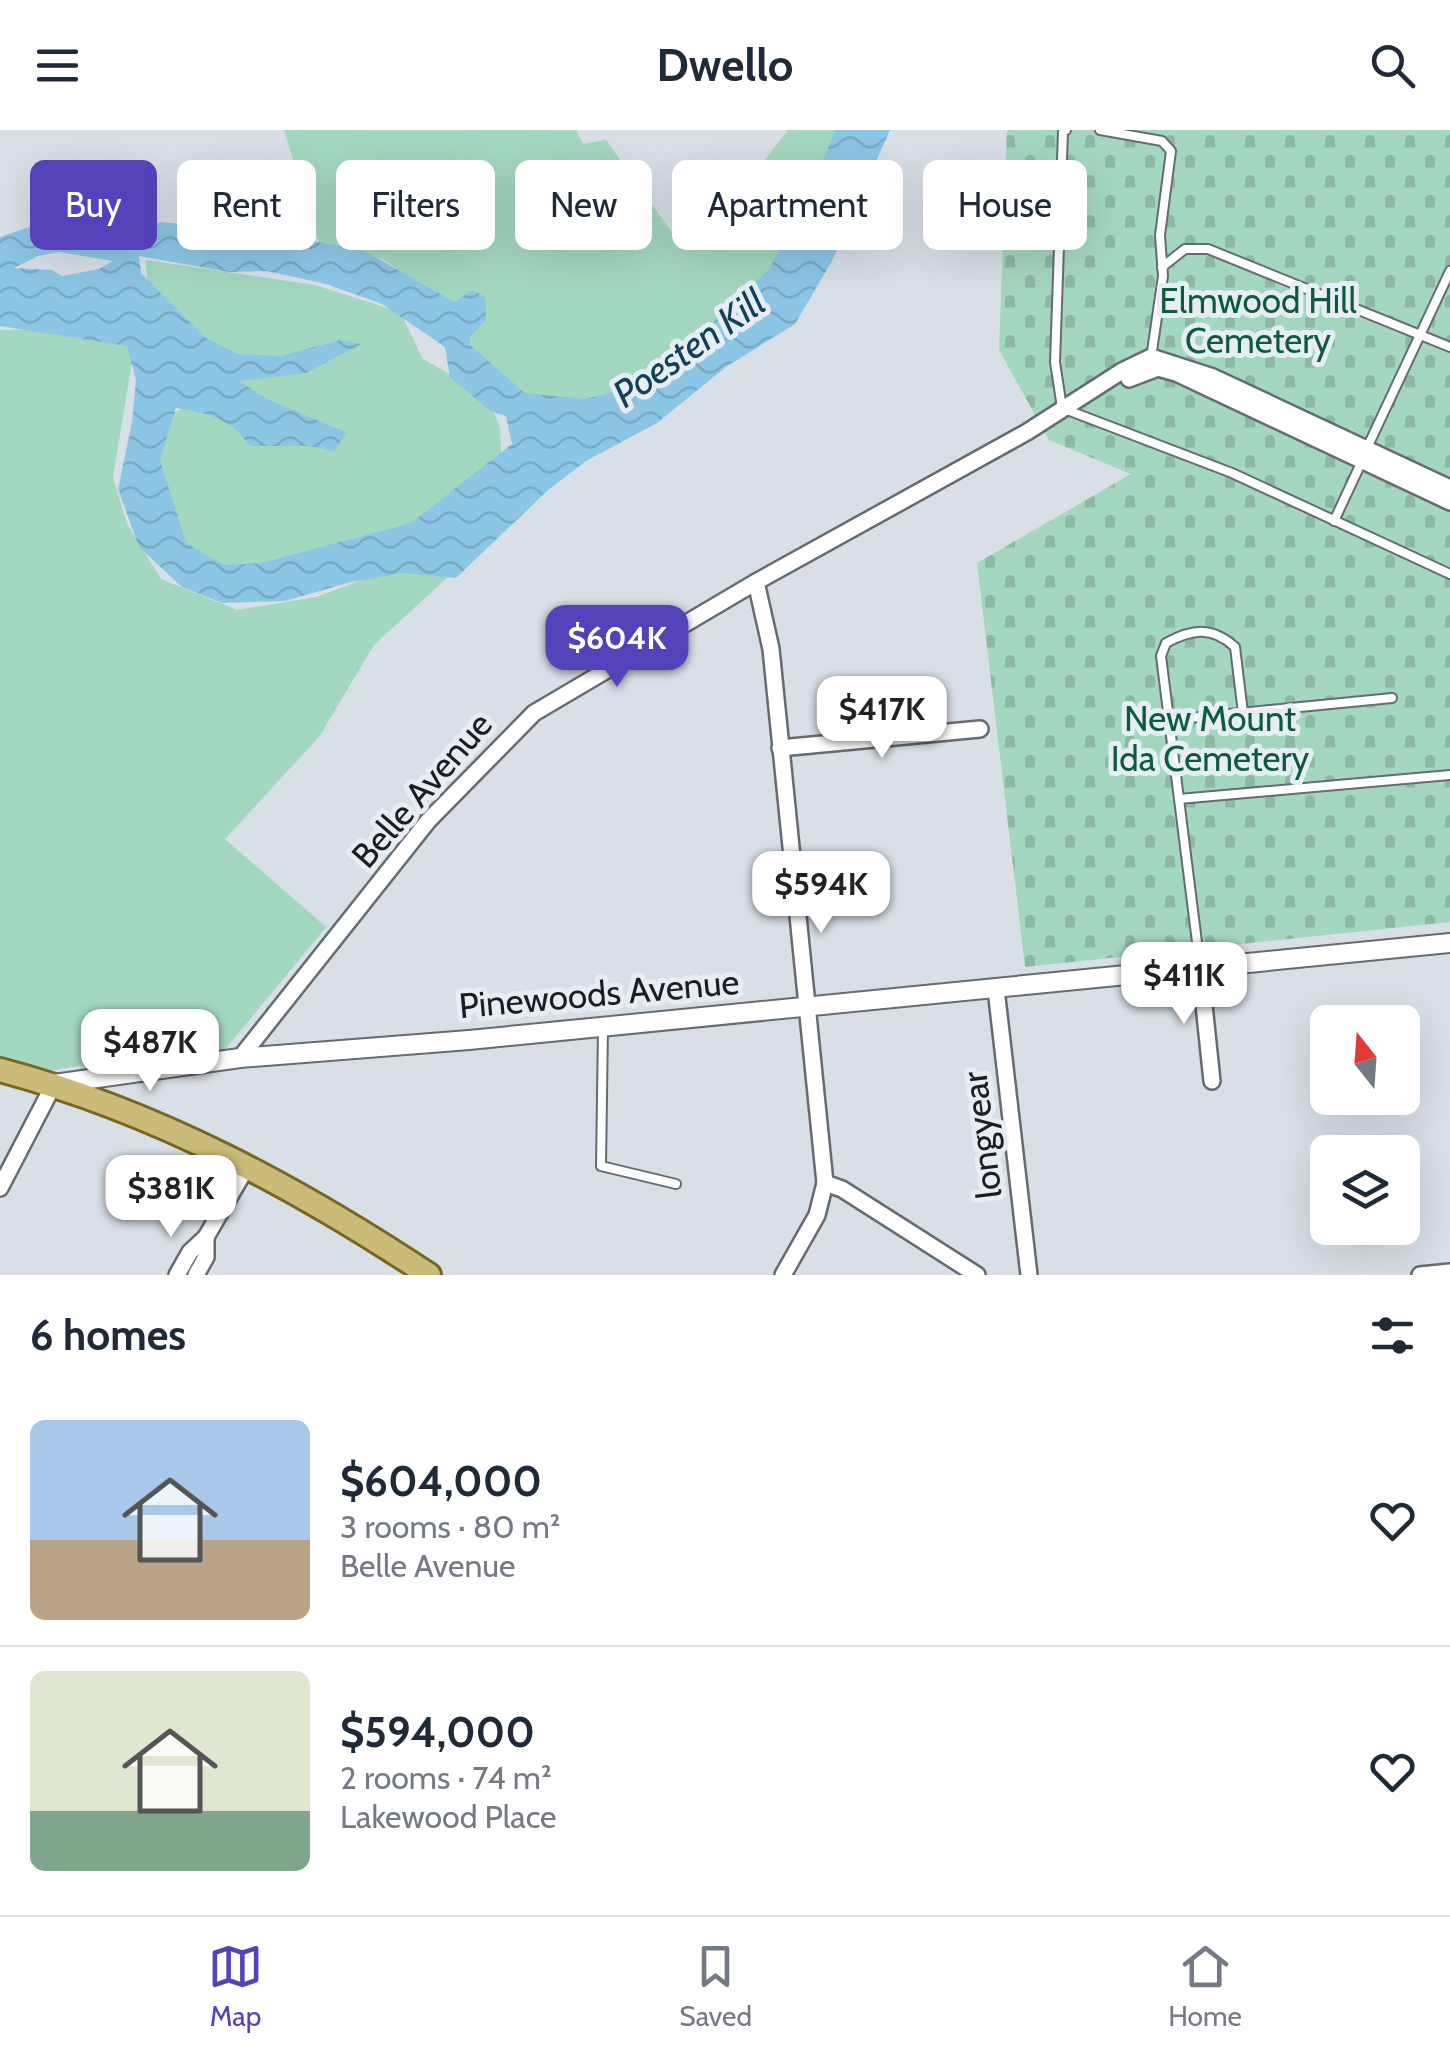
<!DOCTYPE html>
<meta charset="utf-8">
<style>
:root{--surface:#fff;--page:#f2f2f3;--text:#1f2937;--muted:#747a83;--line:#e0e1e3;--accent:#5442ba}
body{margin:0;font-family:Cabin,sans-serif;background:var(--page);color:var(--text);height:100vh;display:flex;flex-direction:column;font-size:38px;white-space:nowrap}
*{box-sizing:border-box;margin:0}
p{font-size:32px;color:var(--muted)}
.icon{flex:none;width:55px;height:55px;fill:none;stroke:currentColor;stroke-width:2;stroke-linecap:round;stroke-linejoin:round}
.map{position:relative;height:1145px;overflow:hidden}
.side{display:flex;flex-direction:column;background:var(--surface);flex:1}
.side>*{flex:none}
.hud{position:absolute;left:30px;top:30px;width:1390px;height:90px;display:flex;gap:20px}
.needle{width:65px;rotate:343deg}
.tools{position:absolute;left:1310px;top:875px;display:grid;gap:20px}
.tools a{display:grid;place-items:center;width:110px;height:110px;border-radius:15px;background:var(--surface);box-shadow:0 10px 40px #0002;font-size:50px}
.price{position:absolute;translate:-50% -85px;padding:0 22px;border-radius:20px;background:#fff;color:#222;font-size:32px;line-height:65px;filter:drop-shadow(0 2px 5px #0008)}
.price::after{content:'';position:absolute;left:50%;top:60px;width:30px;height:22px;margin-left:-15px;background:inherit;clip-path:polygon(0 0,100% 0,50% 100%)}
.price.current{background:var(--accent);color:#fff}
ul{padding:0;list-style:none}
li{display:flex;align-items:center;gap:30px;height:250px;padding:0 30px}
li+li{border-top:2px solid var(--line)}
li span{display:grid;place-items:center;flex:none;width:280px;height:200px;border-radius:15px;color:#555}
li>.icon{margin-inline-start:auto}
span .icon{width:120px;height:120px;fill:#fffc;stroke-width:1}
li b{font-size:42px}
h2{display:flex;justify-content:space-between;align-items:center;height:120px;padding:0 30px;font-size:42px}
.tag{padding:0 35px;border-radius:15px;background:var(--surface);box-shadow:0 10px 40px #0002;font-size:35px;line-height:90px}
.tag.current{background:var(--accent);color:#fff}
header{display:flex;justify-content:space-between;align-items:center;height:130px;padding:0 30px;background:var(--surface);font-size:45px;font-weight:800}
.tabs{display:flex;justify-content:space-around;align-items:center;height:140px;border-top:2px solid var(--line);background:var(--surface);font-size:28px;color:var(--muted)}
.tabs a{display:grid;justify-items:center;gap:5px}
.tabs .current{color:var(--accent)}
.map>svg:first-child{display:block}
.cemetery{fill:url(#cemetery-stones)}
.park{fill:#a4d7bf}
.water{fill:url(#water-waves);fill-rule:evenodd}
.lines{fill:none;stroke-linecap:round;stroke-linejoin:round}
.service-casing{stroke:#656b72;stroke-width:12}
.minor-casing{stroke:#656b72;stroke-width:20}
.tertiary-casing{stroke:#656b72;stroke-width:22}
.primary-casing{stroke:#766620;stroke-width:28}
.service{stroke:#fff;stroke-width:8}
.minor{stroke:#fff;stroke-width:15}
.tertiary{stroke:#fff;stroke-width:18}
.primary{stroke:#cabb79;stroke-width:22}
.labels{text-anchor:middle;stroke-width:10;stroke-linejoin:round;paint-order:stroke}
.park-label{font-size:35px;fill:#0d5a40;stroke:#e6edf5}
.street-label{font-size:35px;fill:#1b1d20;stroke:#e6edf5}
.water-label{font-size:38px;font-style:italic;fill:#104156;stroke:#e6edf5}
</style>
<header><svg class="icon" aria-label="menu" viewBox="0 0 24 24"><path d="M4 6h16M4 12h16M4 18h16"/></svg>Dwello<svg class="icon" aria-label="search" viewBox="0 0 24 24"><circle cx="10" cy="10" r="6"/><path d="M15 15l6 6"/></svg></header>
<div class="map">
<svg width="1450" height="1145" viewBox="0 0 1450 1145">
<defs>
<pattern id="cemetery-stones" width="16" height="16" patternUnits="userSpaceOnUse" patternTransform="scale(2.5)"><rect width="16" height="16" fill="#a4d7bf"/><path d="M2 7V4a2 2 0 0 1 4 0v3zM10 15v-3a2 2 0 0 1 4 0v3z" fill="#8db8a4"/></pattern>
<pattern id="water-waves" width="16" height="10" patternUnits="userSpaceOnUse" patternTransform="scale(2.5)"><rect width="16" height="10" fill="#8cc6e5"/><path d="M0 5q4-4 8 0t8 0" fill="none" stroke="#78aac4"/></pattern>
</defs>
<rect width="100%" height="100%" fill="#d8dfe7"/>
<polygon class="cemetery" points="1007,0 1450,0 1450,792 1025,837 977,433 1131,344 1049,310 999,220"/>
<g class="park">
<polygon points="284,0 576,0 583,14 606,10 678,111 730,74 788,0 848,0 767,147 703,210 631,261 586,274 524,267 467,217 448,176 383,129 320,116"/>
<polygon points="146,130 315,155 400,182 423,229 487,265 500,298 503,357 441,396 269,438 220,436 181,412 156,332 171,284 237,253 147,153"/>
<polygon points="58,199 136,208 113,347 127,394 161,449 237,480 316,467 411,432 512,388 374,515 319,607 225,709 326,797 224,921 123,929 41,942 0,929 0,200"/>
</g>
<path class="water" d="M835,0H890L832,131L795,194L726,237L657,293L586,331L547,361L456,448L403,443L351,452L285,471L222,473L182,457L139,417L118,359L132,292L136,250L127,216L0,196V107L51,90L110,89L245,98L365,121L454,172L473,160L486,168V190L470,207V215L525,263L586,269L628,258L693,212L769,139L812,60ZM59,122L113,131L99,139L62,146L52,140L14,138L38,126ZM139,126L229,142L267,141L326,154L382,174L445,217L450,248C470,260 482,281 506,286L512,314L411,393L261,433L224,435L186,413L160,330L176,278C208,283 231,288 250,316H310L335,321L346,302L267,269L239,251L306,243L361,214L340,210L281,226L237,224L206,208L141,143Z"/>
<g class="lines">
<g class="service-casing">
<g id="service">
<polyline points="1066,0 1063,1 1055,232 1062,278 1232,343 1450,444"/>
<polyline points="1100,0 1162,11 1171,21 1160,105 1163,146 1151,228"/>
<polyline points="1162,137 1185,119 1208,119 1450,217"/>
<polyline points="1367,318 1450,141"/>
<polyline points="1334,391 1362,331"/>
<polyline points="1169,590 1392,568"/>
<polyline points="1179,669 1450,645"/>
<path d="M1200,836L1161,526L1166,513C1192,499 1212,496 1235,517L1243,583"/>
<polyline points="603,897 601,1036 676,1054"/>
</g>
</g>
<g class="minor-casing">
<g id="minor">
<polyline points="1129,249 1158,238 1176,243 1450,372"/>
<polyline points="756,452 771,519 825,1053 817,1085 783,1145"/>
<polyline points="780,618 980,599"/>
<polyline points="1200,837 1212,951"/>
<polyline points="996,859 1029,1145"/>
<polyline points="240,928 428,691 534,583 756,452 1027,302 1122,241 1151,227 1213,247 1450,358"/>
<polyline points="825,1053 842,1059 977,1145"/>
<polyline points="0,1058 54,954"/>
<polyline points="177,1145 190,1122 206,1107 248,1035"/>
<polyline points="196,1145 206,1127 206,1107"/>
<polyline points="1420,1145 1450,1142"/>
</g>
</g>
<g class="tertiary-casing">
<polyline id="tertiary" points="54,954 240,928 469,910 1450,813"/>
</g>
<g class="primary-casing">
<path id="primary" d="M0,940C155,981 296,1057 429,1145"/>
</g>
<use href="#service" class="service"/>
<use href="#minor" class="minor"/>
<use href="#tertiary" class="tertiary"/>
<use href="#primary" class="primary"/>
</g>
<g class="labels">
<g class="park-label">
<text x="1258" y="183">Elmwood Hill<tspan x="1258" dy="40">Cemetery</tspan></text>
<text x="1210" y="601">New Mount<tspan x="1210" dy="40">Ida Cemetery</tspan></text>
</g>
<g class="street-label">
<text transform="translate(422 660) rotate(-49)" y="12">Belle Avenue</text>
<text transform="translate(599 864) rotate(-5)" y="12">Pinewoods Avenue</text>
<text transform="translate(982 1005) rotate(-97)" y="12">longyear</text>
</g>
<g class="water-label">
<text transform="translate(689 218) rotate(-35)" y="13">Poesten Kill</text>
</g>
</g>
</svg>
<div class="tools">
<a><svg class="needle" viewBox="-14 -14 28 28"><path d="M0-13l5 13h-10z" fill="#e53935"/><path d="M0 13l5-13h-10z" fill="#747a83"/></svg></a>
<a><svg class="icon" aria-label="layers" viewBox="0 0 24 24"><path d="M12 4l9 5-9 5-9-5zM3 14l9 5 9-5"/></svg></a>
</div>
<b class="price current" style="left:617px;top:560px">$604K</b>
<b class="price" style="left:882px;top:631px">$417K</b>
<b class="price" style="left:821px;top:806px">$594K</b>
<b class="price" style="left:1184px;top:897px">$411K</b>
<b class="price" style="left:150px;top:964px">$487K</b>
<b class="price" style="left:171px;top:1110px">$381K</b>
<div class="hud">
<a class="tag current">Buy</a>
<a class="tag">Rent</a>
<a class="tag">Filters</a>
<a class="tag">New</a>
<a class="tag">Apartment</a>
<a class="tag">House</a>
</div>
</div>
<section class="side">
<h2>6 homes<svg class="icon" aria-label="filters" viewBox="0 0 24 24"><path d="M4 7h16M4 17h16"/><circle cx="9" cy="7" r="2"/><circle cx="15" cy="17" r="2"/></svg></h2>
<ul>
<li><span style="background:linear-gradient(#a9c7e8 60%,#b9a48a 0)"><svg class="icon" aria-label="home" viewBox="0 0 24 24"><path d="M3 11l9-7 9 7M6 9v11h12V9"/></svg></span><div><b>$604,000</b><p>3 rooms · 80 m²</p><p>Belle Avenue</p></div><svg class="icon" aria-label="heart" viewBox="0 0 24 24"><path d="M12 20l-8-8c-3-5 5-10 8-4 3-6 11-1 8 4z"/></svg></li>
<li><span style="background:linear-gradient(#dfe7d0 70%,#7fa58c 0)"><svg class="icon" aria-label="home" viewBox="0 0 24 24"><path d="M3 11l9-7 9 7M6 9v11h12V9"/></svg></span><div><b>$594,000</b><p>2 rooms · 74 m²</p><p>Lakewood Place</p></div><svg class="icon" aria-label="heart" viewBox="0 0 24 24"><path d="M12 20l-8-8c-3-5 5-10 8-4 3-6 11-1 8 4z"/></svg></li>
</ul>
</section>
<nav class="tabs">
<a class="current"><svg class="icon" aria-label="map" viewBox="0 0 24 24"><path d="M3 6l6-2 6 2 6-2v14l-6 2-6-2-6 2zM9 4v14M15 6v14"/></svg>Map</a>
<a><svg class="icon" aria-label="saved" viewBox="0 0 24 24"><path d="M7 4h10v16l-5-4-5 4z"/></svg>Saved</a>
<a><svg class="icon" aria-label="home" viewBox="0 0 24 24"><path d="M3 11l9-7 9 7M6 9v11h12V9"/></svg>Home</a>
</nav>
